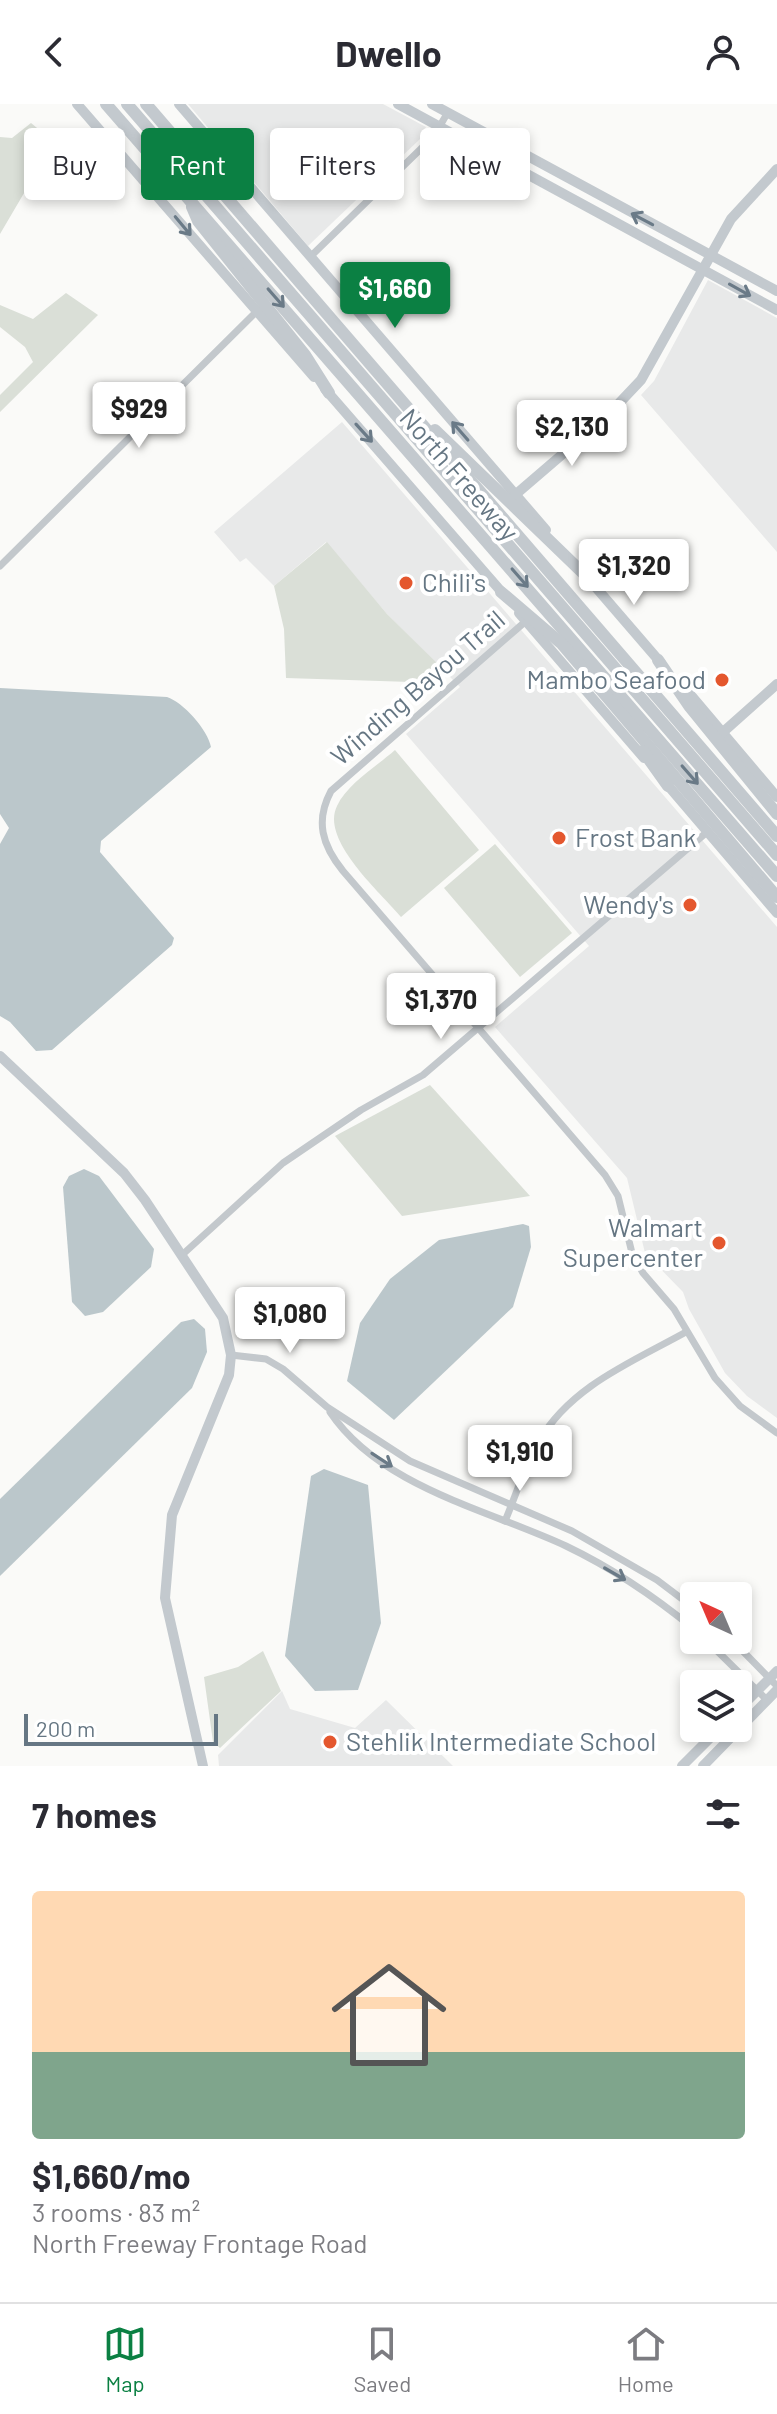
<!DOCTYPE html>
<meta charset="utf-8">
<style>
:root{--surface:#fff;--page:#f2f2f3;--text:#2b2b33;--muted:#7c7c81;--line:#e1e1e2;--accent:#0b8043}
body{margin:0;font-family:Barlow,sans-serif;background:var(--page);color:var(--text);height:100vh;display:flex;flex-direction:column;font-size:30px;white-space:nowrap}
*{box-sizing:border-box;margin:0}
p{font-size:26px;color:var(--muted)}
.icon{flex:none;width:44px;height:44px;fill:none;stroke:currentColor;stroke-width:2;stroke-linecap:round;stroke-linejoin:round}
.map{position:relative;height:1662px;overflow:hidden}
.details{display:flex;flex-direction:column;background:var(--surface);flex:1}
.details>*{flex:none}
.banner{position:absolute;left:24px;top:24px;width:730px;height:72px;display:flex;gap:16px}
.needle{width:52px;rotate:316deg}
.controls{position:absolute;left:680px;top:1478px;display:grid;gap:16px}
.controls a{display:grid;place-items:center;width:72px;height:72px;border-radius:8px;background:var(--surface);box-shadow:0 4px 12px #0003;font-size:40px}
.scale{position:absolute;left:24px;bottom:20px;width:194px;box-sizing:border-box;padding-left:8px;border:4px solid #657683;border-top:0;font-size:22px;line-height:28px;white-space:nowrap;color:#657683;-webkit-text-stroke:6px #fff;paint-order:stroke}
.price{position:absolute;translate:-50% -68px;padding:0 18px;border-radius:8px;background:#fff;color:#222;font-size:26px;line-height:52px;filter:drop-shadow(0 2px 4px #0008)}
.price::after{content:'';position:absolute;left:50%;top:48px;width:24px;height:18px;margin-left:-12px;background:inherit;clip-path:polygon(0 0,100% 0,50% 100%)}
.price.selected{background:var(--accent);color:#fff}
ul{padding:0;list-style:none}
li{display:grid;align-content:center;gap:16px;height:424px;padding:0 32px}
li span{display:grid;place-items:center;height:248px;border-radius:8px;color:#555}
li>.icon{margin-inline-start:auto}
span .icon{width:144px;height:144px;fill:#fffc;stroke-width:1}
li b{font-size:34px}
h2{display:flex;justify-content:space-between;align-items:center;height:96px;padding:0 32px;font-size:34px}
.pill{padding:0 28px;border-radius:8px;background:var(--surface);box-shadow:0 4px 12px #0003;font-size:28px;line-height:72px}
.pill.selected{background:var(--accent);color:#fff}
header{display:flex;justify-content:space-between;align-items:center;height:104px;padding:0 32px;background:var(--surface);font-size:36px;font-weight:700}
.tab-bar{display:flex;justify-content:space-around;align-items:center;height:112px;border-top:2px solid var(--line);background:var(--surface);font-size:22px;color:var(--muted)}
.tab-bar a{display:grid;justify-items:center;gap:4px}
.tab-bar .selected{color:var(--accent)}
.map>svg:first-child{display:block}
.built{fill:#e8e9e9}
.green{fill:#dadfd7}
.water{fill:#bbc7cb}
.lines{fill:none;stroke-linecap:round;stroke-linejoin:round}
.street{stroke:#c3c8cc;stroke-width:7}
.secondary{stroke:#c3c9ce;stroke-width:10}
.highway{stroke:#c3c9ce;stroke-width:12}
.oneway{stroke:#6a7a87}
.poi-dot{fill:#e4572e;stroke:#fff;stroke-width:3}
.labels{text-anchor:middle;stroke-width:8;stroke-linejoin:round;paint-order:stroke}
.street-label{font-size:26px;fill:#657683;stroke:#fff}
.poi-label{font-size:26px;fill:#657683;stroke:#fff;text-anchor:start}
</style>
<header><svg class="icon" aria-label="back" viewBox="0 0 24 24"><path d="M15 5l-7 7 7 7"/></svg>Dwello<svg class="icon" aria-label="person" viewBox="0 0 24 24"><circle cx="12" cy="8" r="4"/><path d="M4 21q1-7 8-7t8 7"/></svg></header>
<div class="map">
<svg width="777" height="1662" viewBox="0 0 777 1662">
<rect width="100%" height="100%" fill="#fafaf8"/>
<g class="built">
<polygon points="188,0 383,0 426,23 420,35 308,142"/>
<polygon points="708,176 777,214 777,448 641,291 654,277"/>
<polygon points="342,318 777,823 777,1314 747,1292 725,1269 689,1205 683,1188 645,1149 627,1074 495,923 589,842 406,630 460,583 387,510 326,438 274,482 246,454 240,458 214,428"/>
<polygon points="282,1587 290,1605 355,1624 386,1596 453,1662 219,1662 218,1651"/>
</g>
<g class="green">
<polygon points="31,19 54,38 0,130 0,33 12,34"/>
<polygon points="66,189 98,211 0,308 0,291 33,258 25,243 0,223 0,201 33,215"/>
<polygon points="327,438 387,510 447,569 431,586 411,578 286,574 284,525 274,482"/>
<path d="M395,646L479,746L401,813C380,788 320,736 337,702C347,680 377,662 395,646Z"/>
<polygon points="495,740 572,829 520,873 444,784"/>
<polygon points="430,981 530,1092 402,1112 335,1032"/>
<polygon points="263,1547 281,1587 220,1644 213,1638 204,1573 238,1563"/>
</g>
<g class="water">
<path d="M0,584L167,593C183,598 208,626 211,643L101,737L100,748L174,834L172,841L52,946L36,947L10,918L0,912V740L9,724L0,710Z"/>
<polygon points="84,1065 99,1072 154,1145 151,1163 103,1208 85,1212 72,1198 63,1083 69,1072"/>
<polygon points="523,1120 529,1122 531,1143 513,1203 394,1316 347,1277 360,1219 390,1175 439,1136"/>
<polygon points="194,1215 205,1225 207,1248 192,1284 0,1472 0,1395 181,1218"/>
<polygon points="324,1365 368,1381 381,1519 358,1586 315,1587 285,1552 311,1372"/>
</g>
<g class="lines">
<g class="street">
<polyline points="310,153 434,32 448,8"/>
<polyline points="0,462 256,208"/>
<path d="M526,517L331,687C315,717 322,741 343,767L605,1071L618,1092L632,1149L643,1169L674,1205L715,1274L740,1302L777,1329"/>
<polyline points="182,1151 283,1059 361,1006 423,971 707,728"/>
<polyline points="231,1251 266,1255 283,1265 327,1303 410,1357 572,1427 657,1476 694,1504"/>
<path d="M330,1308C380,1383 489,1406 566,1442C612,1464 655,1493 694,1525"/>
<path d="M505,1417C516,1391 525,1361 539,1337C571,1282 632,1258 686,1228"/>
<polyline points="706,1536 767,1596"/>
<polyline points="732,1536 777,1582"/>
</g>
<g class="secondary">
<polyline points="77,0 314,273"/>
<polyline points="179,0 546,426"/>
<polyline points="398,0 777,206"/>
<polyline points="432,0 777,187"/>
<polyline points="325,285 506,493"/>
<polyline points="515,391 607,312 641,276 731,115 777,65"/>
<polyline points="580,465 661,559"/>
<polyline points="519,509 644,654"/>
<polyline points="678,576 777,693"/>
<polyline points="722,629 777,580"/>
<polyline points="665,678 777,809"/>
<polyline points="0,952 124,1069 145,1096 223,1214 231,1251 229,1271 172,1411 165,1494 203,1662"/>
<polyline points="738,1606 777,1567"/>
<polyline points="682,1662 720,1624"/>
<polyline points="703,1662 777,1586"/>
</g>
<g class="highway">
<polyline points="106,0 777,772"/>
<polyline points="127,0 777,751"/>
<polyline points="146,0 777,732"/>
<polyline points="192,103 198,117 305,251 329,289"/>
<polyline points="435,326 585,471"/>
<polyline points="501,488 562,540 777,793"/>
<polyline points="658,556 690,603 777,710"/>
<polyline points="643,647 668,682"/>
</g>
</g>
<defs><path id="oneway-shaft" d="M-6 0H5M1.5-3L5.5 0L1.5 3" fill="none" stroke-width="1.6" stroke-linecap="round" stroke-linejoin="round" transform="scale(2)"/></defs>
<g class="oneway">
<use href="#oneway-shaft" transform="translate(642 115) rotate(-152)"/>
<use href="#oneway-shaft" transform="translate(183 122) rotate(50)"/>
<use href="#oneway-shaft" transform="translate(740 186) rotate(29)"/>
<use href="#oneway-shaft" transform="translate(276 194) rotate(49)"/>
<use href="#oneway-shaft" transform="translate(460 327) rotate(-131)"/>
<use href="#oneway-shaft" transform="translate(364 329) rotate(48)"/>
<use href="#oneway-shaft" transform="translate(520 474) rotate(49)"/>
<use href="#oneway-shaft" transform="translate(690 671) rotate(49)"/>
<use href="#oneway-shaft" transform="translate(382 1356) rotate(33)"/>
<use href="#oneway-shaft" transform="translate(615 1470) rotate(30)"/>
</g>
<g class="poi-dot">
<circle cx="406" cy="479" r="8"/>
<circle cx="722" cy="576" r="8"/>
<circle cx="559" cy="734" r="8"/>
<circle cx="690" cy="801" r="8"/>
<circle cx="719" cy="1139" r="8"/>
<circle cx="330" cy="1638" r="8"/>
</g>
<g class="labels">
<g class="street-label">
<text transform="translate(459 371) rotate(49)" y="9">North Freeway</text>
<text transform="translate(418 584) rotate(-41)" y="9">Winding Bayou Trail</text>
</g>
<g class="poi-label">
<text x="422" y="488">Chili's</text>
<text x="706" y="585" text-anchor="end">Mambo Seafood</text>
<text x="575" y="743">Frost Bank</text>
<text x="674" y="810" text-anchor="end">Wendy's</text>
<text x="703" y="1133" text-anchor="end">Walmart<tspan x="703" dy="30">Supercenter</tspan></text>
<text x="346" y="1647">Stehlik Intermediate School</text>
</g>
</g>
</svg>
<div class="controls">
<a><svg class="needle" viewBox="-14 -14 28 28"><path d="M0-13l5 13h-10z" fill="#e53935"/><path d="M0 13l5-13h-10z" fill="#7c7c81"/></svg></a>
<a><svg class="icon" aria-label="layers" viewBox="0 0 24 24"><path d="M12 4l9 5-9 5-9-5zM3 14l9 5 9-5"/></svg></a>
</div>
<div class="scale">200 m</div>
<b class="price selected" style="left:395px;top:226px">$1,660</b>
<b class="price" style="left:139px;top:346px">$929</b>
<b class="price" style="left:572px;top:364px">$2,130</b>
<b class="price" style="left:634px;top:503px">$1,320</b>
<b class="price" style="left:441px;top:937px">$1,370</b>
<b class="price" style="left:290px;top:1251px">$1,080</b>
<b class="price" style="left:520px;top:1389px">$1,910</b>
<div class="banner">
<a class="pill">Buy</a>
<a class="pill selected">Rent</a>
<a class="pill">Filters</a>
<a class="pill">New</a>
</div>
</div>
<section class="details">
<h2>7 homes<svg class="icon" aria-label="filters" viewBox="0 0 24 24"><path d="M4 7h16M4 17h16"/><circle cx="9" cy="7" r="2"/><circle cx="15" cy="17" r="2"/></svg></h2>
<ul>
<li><span style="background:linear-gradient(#ffd9b3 65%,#7fa58c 0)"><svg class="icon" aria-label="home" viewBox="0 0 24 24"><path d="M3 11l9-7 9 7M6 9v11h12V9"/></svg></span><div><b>$1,660/mo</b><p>3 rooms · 83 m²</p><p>North Freeway Frontage Road</p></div></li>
</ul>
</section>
<nav class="tab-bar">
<a class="selected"><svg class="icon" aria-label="map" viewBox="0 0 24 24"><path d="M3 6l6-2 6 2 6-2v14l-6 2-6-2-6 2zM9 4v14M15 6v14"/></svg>Map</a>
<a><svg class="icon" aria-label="saved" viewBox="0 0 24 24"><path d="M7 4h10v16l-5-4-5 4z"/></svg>Saved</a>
<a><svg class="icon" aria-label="home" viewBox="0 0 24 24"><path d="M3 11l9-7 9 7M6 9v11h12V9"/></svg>Home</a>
</nav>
